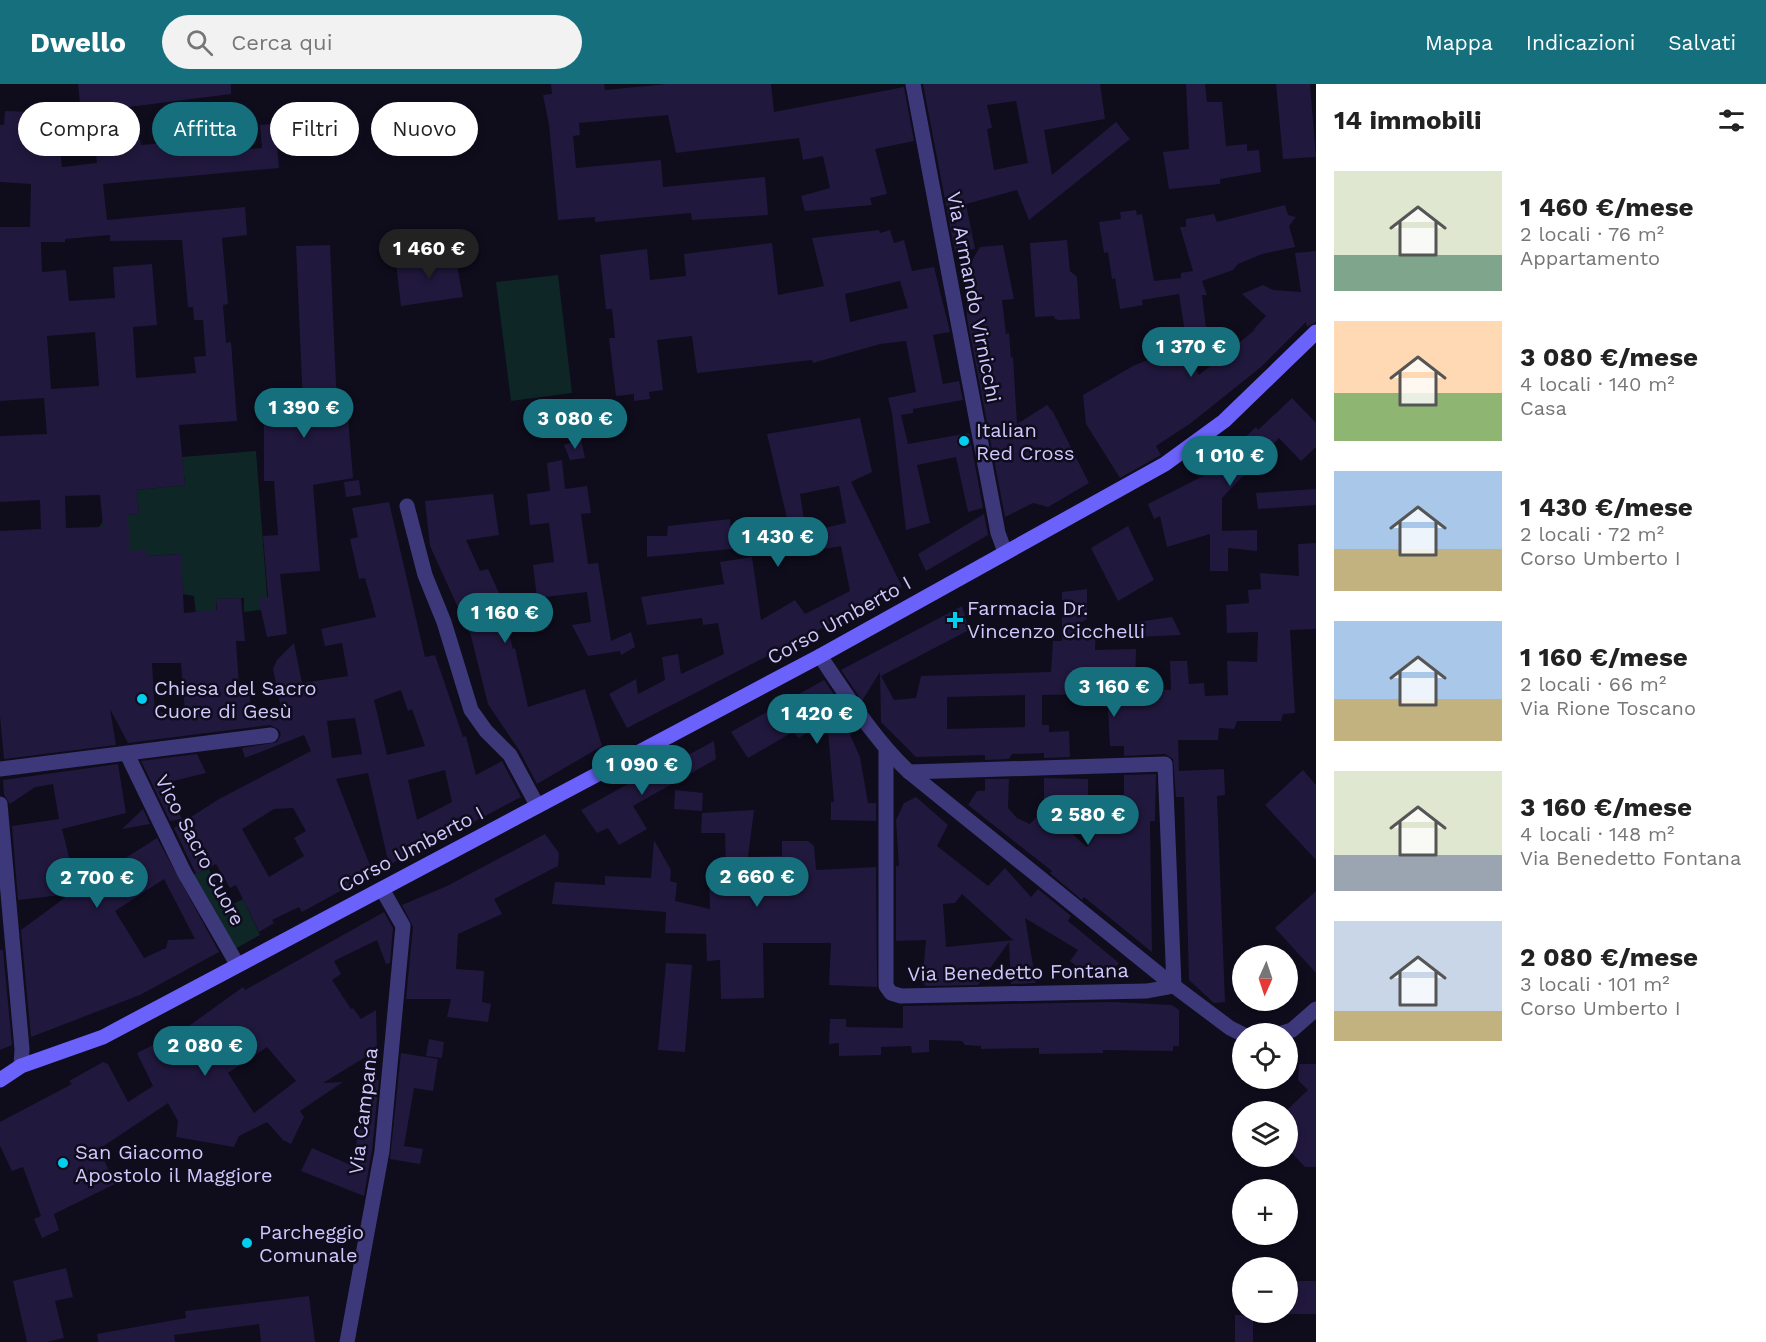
<!DOCTYPE html>
<html lang="it">
<meta charset="utf-8">
<style>
:root{--surface:#fff;--page:#f2f2f2;--text:#222;--muted:#767676;--accent:#156f7d}
body{margin:0;font-family:"Work Sans",sans-serif;background:var(--page);color:var(--text);height:100vh;display:flex;flex-direction:column;font-size:22px;white-space:nowrap}
*{box-sizing:border-box;margin:0}
p{font-size:20px;color:var(--muted)}
.icon{flex:none;width:33px;height:33px;fill:none;stroke:currentColor;stroke-width:2;stroke-linecap:round;stroke-linejoin:round}
.map{position:relative;flex:1;overflow:hidden}
.side{display:flex;flex-direction:column;background:var(--surface);width:450px}
.side>*{flex:none}
.hud{position:absolute;left:18px;top:18px;width:570px;height:54px;display:flex;gap:12px}
.needle{width:39px;rotate:183deg}
.controls{position:absolute;left:1232px;top:861px;display:grid;gap:12px}
.controls a{display:grid;place-items:center;width:66px;height:66px;border-radius:50%;background:var(--surface);box-shadow:0 3px 9px #0003;font-size:30px}
.price{position:absolute;translate:-50% -51px;padding:0 14px;border-radius:21px;background:var(--accent);color:#fff;font-size:20px;line-height:39px;filter:drop-shadow(0 2px 3px #0008)}
.price::after{content:'';position:absolute;left:50%;top:36px;width:18px;height:14px;margin-left:-9px;background:inherit;clip-path:polygon(0 0,100% 0,50% 100%)}
.price.on{background:#222;color:#fff}
ul{padding:0;list-style:none}
li{display:flex;align-items:center;gap:18px;height:150px;padding:0 18px}
li span{display:grid;place-items:center;flex:none;width:168px;height:120px;border-radius:0px;color:#555}
li>.icon{margin-inline-start:auto}
span .icon{width:72px;height:72px;fill:#fffc;stroke-width:1}
li b{font-size:26px}
h2{display:flex;justify-content:space-between;align-items:center;height:72px;padding:0 18px;font-size:26px}
.pill{padding:0 21px;border-radius:27px;background:var(--surface);box-shadow:0 3px 9px #0003;font-size:21px;line-height:54px}
.pill.on{background:var(--accent);color:#fff}
header{display:flex;align-items:center;gap:36px;box-sizing:border-box;height:84px;padding:0 30px;background:var(--accent);color:#fff}
header strong{font-size:28px}
nav{display:flex;gap:33px;margin-inline-start:auto;font-size:21px}
.search{width:420px;height:54px;background:var(--page);display:flex;align-items:center;gap:15px;box-sizing:border-box;padding:0 21px;border-radius:33px;color:var(--muted);font-size:22px}
main{display:flex;flex:1;min-height:0}
.map>svg:first-child{display:block}
.green{fill:#0f2626}
.building{fill:#21183d;fill-rule:evenodd}
.lines{fill:none;stroke-linecap:round;stroke-linejoin:round}
.street{stroke:#3d387a;stroke-width:15}
.secondary{stroke:#6b62fb;stroke-width:15}
.poi-dot{fill:#05cded;stroke:#0f0c1c;stroke-width:2}
.labels{text-anchor:middle;stroke-width:5;stroke-linejoin:round;paint-order:stroke}
.street-label{font-size:20px;fill:#d0c8fe;stroke:#0f0c1c}
.poi-label{font-size:20px;fill:#d0c8fe;stroke:#0f0c1c;text-anchor:start}
</style>
<header>
<strong>Dwello</strong>
<div class="search"><svg class="icon" aria-label="search" viewBox="0 0 24 24"><circle cx="10" cy="10" r="6"/><path d="M15 15l6 6"/></svg>Cerca qui</div>
<nav><a>Mappa</a><a>Indicazioni</a><a>Salvati</a></nav>
</header>
<main>
<div class="map">
<svg width="1316" height="1258" viewBox="0 0 1316 1258">
<rect width="100%" height="100%" fill="#0f0c1c"/>
<g class="green">
<polygon points="558,191 572,309 511,317 496,198"/>
<polygon points="256,367 268,525 244,528 244,514 216,515 218,558 199,560 194,512 183,510 180,470 147,472 97,458 99,443 106,433 139,430 137,406 185,401 182,373"/>
<polygon points="208,784 231,821 243,815 260,851 233,866 191,792"/>
</g>
<g class="building">
<polygon points="78,0 231,0 231,10 81,29"/>
<polygon points="551,0 604,0 605,6 667,0 771,0 774,28 904,3 914,57 875,65 887,110 870,114 872,121 805,127 801,112 830,104 823,72 803,76 799,54 676,69 668,31 579,39 580,51 573,52 576,84 661,76 663,103 765,93 768,131 692,136 691,129 595,138 595,133 558,136 549,41 543,11 552,10"/>
<path d="M923,0H1100L1105,35L1044,46L1052,91L1116,38L1130,55L1029,136L1017,106L966,120L975,165L955,168ZM1016,17L1028,79L994,86L987,45L992,44L987,21Z"/>
<polygon points="1186,0 1205,0 1207,18 1222,18 1226,62 1247,60 1247,67 1259,66 1261,88 1220,95 1220,100 1169,105 1163,68 1189,65"/>
<polygon points="1276,0 1310,0 1316,73 1283,75"/>
<path d="M5,27L34,28L32,69L60,66L62,83L97,79L95,60L140,55L141,61L188,57L187,49L224,46L226,61L232,60L233,67L262,64L260,41L275,40L279,84L103,100L107,136L245,123L247,151L222,154L228,220L223,221L226,259L231,258L237,337L179,341L185,401L137,406L139,430L128,431L130,467L146,466L147,472L181,470L184,529L217,526L216,515L241,514L245,557H236L239,602H249L251,629L281,624L273,585L277,576L294,559L302,599L348,592L342,559L325,562L321,545L376,533L365,494L359,495L350,455L358,453L352,424L389,418L425,573L435,571L463,653L466,652L476,691L502,677L521,713L468,741L466,736L438,751L439,754L389,781L368,689L336,695L373,789L302,828L299,823L272,836L274,839L259,848L236,801L230,804L216,780L196,790L174,744L219,715L311,667L304,651L245,674L242,664L277,658L281,650L278,645L270,641L128,659L110,625L116,661L4,675L0,632V447L41,445L40,416L0,418V352L47,350L44,314L0,317V143H30L31,100L0,98V41H4ZM110,151V157L182,156L188,223H193L194,236H203L206,272L194,273L196,289L136,294L133,243L157,241L152,180L113,183L115,214L69,217L66,186L42,188L41,158H65V155ZM95,248L99,302L51,305L47,252ZM100,411L103,443L66,444L65,412ZM152,579H181L185,627L155,629ZM401,606L408,627L412,625L425,662L387,671L374,616ZM355,634L362,670L332,674L327,637ZM445,686L452,718L417,736L408,696ZM293,724L306,747L294,754L304,772L269,793L242,745L274,725Z"/>
<polygon points="1285,121 1288,131 1296,133 1289,142 1295,163 1262,170 1238,180 1233,186 1202,197 1207,211 1202,211 1207,252 1186,255 1179,210 1142,216 1143,221 1120,225 1115,194 1112,195 1108,168 1104,169 1099,138 1121,135 1120,128 1136,126 1137,131 1142,130 1154,197 1181,194 1181,189 1193,187 1180,143 1186,143 1186,135 1214,130 1217,138"/>
<path d="M879,146L880,149L890,146L894,159L904,156L912,187L934,183L950,248L933,251L943,300L959,297L963,316L913,325V329L901,331L908,360L969,349L983,424L968,428L956,373L917,381L930,439L906,446L892,329L888,314L916,308L906,257L880,260L813,279L812,276L697,289L692,252L657,256L663,306L649,308L650,315L634,317V310L616,312L609,254H615L612,225H606L600,171L647,165L650,196L686,192L684,170L772,159L778,211L824,202L812,154ZM900,197L908,224L850,238L845,210Z"/>
<polygon points="1067,156 1070,187 1077,193 1080,235 1059,236 1055,235 1054,232 1035,233 1030,159"/>
<polygon points="330,161 337,323 347,322 353,394 313,401 320,487 280,490 287,550 267,553 258,513 268,513 263,452 278,451 274,397 264,397 264,320 303,320 296,162"/>
<polygon points="1003,161 1014,215 1002,216 1006,250 1009,249 1011,274 1013,273 1017,340 1047,321 1053,328 1089,399 1048,423 1033,419 1005,433 967,234 965,188 980,163"/>
<polygon points="1316,167 1316,238 1307,243 1306,238 1261,283 1191,339 1156,362 1161,371 1120,394 1086,340 1083,311 1133,282 1182,262 1199,291 1256,245 1253,246 1266,232 1242,210 1263,201 1273,206 1301,208 1295,169"/>
<polygon points="455,171 463,213 401,222 396,179"/>
<polygon points="1292,314 1316,339 1316,363 1301,377 1279,354 1222,414 1222,447 1257,446 1257,467 1228,464 1228,487 1210,487 1210,450 1167,463 1160,432 1154,435 1148,420 1207,390 1256,343 1258,346"/>
<path d="M860,334L872,388L851,398L902,503L627,644L609,610L636,595L638,610L665,596L662,573L678,570L681,590L724,570L718,539L703,541L702,534L647,541L641,513L724,500L720,478L752,473L761,536L795,516L805,530L850,507L841,462L791,471L788,452L791,451L767,350ZM839,402L846,439L806,448L800,410Z"/>
<polygon points="581,355 585,374 570,376 564,361"/>
<polygon points="562,376 565,405 587,402 591,429 581,430 588,480 598,479 611,557 631,548 635,563 621,571 620,567 588,572 572,541 591,538 587,508 537,514 533,481 554,478 549,439 530,441 527,410 550,407 547,379"/>
<polygon points="359,396 361,411 346,413 344,398"/>
<polygon points="1316,405 1316,421 1258,425 1256,409"/>
<polygon points="493,410 499,451 466,456 480,487 488,485 507,526 504,530 513,565 515,564 528,623 585,605 602,662 537,700 519,666 488,620 471,552 430,462 425,417"/>
<polygon points="984,430 988,451 926,487 918,470"/>
<polygon points="730,435 732,465 647,473 647,452 667,452 668,442"/>
<polygon points="1128,442 1154,496 1118,517 1091,464"/>
<path d="M1316,459V545L1290,546L1295,629L1283,630L1281,637H1237L1234,645L1219,644L1218,656H1178L1179,687L1224,685L1225,711L1217,712L1225,918L1214,919L1189,896L1184,713H1176L1173,675L1165,670L1124,672V662H1110L1107,610L1042,611V641H1049V648L1069,647L1070,673L1044,674V669L1012,670L1009,675L985,676V671L916,673L881,638L880,588L862,617L841,586L962,522L969,546L881,592L894,616L916,614L921,592L1051,588L1053,557H1062V508L1087,505V535L1068,546L1096,543L1095,566L1136,565L1135,605L1171,606L1170,577H1187L1189,600L1204,599L1205,612L1228,611L1227,577L1257,578L1258,548L1227,549L1226,521L1249,519L1248,506L1261,505L1260,489L1299,492L1298,460ZM1025,611V643L947,645V613Z"/>
<polygon points="1172,533 1181,551 1138,553 1137,538"/>
<polygon points="824,596 851,635 846,642 860,673 868,719 876,719 876,737 831,736 831,718 834,718 827,635 799,654 793,648 748,674 731,648"/>
<polygon points="714,657 716,675 633,722 647,745 619,761 608,744 597,749 581,726 664,680 666,683"/>
<polygon points="197,670 206,689 165,699 182,735 170,737 141,677"/>
<path d="M118,680L126,729L62,745L77,805L157,754L219,868L140,911L31,953L21,846L70,810L18,816L12,742L59,735L53,700L35,703L10,720L4,711L3,696ZM164,795L195,855L168,856L166,864L144,874L115,827Z"/>
<polygon points="1303,686 1316,701 1316,776 1265,721"/>
<polygon points="1156,690 1155,737 1150,737 1152,868 1084,813 1082,816 1050,789 1052,787 968,721 977,707 985,707 985,695 1009,695 1008,724 1017,734 1030,740 1044,725 1044,694 1088,695 1088,727 1046,727 1087,763 1105,738 1124,738 1124,691"/>
<polygon points="675,706 703,709 702,727 674,725"/>
<path d="M916,713L948,741L937,762L988,802L1005,784L1031,813L1038,805L1071,832L1068,837L1119,879L1110,891L1096,882L1088,891L1070,877L1078,866L1025,834L1036,899L1011,900L1009,858L978,901L926,902L914,889L924,879L926,856L896,857V782H899L896,736L904,719ZM962,810L1012,855L1014,856L946,863L943,820L955,819Z"/>
<polygon points="143,725 150,740 122,745"/>
<polygon points="754,726 748,773 782,772 782,757 808,757 814,762 816,786 876,783 877,903 829,901 831,859 763,859 764,914 721,915 720,876 707,877 706,850 665,849 666,828 552,820 555,798 605,801 605,792 651,794 654,756 671,786 670,797 677,799 675,817 710,825 709,790 726,789 725,749 701,749 702,729"/>
<polygon points="545,750 559,769 558,782 494,815 502,830 458,850 456,885 484,887 482,918 491,920 488,938 447,933 451,915 406,915 413,843 402,821 447,802"/>
<polygon points="1316,807 1316,889 1275,844"/>
<path d="M384,828L393,844L390,879L386,880L377,856L334,877L341,890L332,896L351,925L353,924L361,935L376,926L377,966L323,999L343,998L300,1027L304,1033L291,1060L283,1056L267,1038L239,1052L234,1063L176,1053L178,1037L168,1019L99,1065L115,1100L54,1130L59,1146L42,1154L34,1135L41,1132L23,1083L12,1087L0,1062V1038L72,1000L69,997L103,978L108,980L128,1018L153,1002L137,969L186,944L243,903L245,906ZM267,963L296,997L254,1029L228,989Z"/>
<polygon points="0,866 3,866 12,961 0,966"/>
<polygon points="666,879 692,881 685,968 658,966"/>
<polygon points="1113,918 1172,921 1179,926 1179,962 1173,962 1173,967 1103,966 1103,969 1039,970 1039,964 981,965 981,962 965,961 962,957 929,956 929,968 912,969 911,962 881,963 881,971 839,972 839,959 829,960 830,935 846,935 846,943 903,944 903,922"/>
<polygon points="429,955 444,958 442,974 426,972"/>
<polygon points="401,969 438,975 433,1007 414,1004 404,1062 423,1065 420,1080 390,1075"/>
<polygon points="1299,980 1316,980 1316,1083 1305,1083 1287,1064 1287,1026 1308,1006 1298,996"/>
<polygon points="366,996 379,996 372,1066 364,1112 301,1087 312,1064 353,1082"/>
<polygon points="66,1184 73,1213 55,1217 64,1254 47,1258 27,1258 13,1197"/>
<rect x="1287" y="1197" width="29" height="33"/>
<polygon points="309,1212 315,1258 261,1258 259,1240 174,1251 175,1258 98,1258 97,1250 186,1234 185,1227"/>
<rect x="1235" y="1231" width="18" height="27"/>
</g>
<g class="lines">
<g class="street">
<polyline points="913,0 998,449 1005,468"/>
<polyline points="407,422 425,491 444,538 471,626 486,647 510,671 537,721"/>
<path d="M820,572C848,613 873,654 909,688L1174,902L1230,944L1242,950"/>
<polyline points="886,667 886,902 891,909 901,912 1147,907 1174,902"/>
<polyline points="127,670 184,788 237,880"/>
<polyline points="0,685 271,651"/>
<polyline points="909,688 1165,680 1174,902"/>
<polyline points="0,720 22,965 21,982"/>
<polyline points="1279,950 1292,946 1316,925"/>
<polyline points="347,1258 382,1067 403,842 382,805"/>
</g>
<polyline class="secondary" points="0,996 21,982 103,953 820,572 1165,380 1224,337 1316,248"/>
</g>
<g class="poi-dot">
<circle cx="964" cy="357" r="6"/>
<path d="M952 527h6v6h6v6h-6v6h-6v-6h-6v-6h6z"/>
<circle cx="142" cy="615" r="6"/>
<circle cx="63" cy="1079" r="6"/>
<circle cx="247" cy="1159" r="6"/>
</g>
<g class="labels">
<g class="street-label">
<text transform="translate(974 213) rotate(79)" y="7">Via Armando Virnicchi</text>
<text transform="translate(839 536) rotate(-29)" y="7">Corso Umberto I</text>
<text transform="translate(411 765) rotate(-28)" y="7">Corso Umberto I</text>
<text transform="translate(200 766) rotate(62)" y="7">Vico Sacro Cuore</text>
<text transform="translate(1018 888) rotate(-1)" y="7">Via Benedetto Fontana</text>
<text transform="translate(363 1027) rotate(-83)" y="7">Via Campana</text>
</g>
<g class="poi-label">
<text x="976" y="353">Italian<tspan x="976" dy="23">Red Cross</tspan></text>
<text x="967" y="531">Farmacia Dr.<tspan x="967" dy="23">Vincenzo Cicchelli</tspan></text>
<text x="154" y="611">Chiesa del Sacro<tspan x="154" dy="23">Cuore di Gesù</tspan></text>
<text x="75" y="1075">San Giacomo<tspan x="75" dy="23">Apostolo il Maggiore</tspan></text>
<text x="259" y="1155">Parcheggio<tspan x="259" dy="23">Comunale</tspan></text>
</g>
</g>
</svg>
<div class="controls">
<a><svg class="needle" viewBox="-14 -14 28 28"><path d="M0-13l5 13h-10z" fill="#e53935"/><path d="M0 13l5-13h-10z" fill="#767676"/></svg></a>
<a><svg class="icon" aria-label="locate" viewBox="0 0 24 24"><circle cx="12" cy="12" r="6"/><path d="M12 2v4M12 18v4M2 12h4M18 12h4"/></svg></a>
<a><svg class="icon" aria-label="layers" viewBox="0 0 24 24"><path d="M12 4l9 5-9 5-9-5zM3 14l9 5 9-5"/></svg></a>
<a>+</a>
<a>−</a>
</div>
<b class="price on" style="left:429px;top:196px">1 460 €</b>
<b class="price" style="left:1191px;top:294px">1 370 €</b>
<b class="price" style="left:304px;top:355px">1 390 €</b>
<b class="price" style="left:575px;top:366px">3 080 €</b>
<b class="price" style="left:1230px;top:403px">1 010 €</b>
<b class="price" style="left:778px;top:484px">1 430 €</b>
<b class="price" style="left:505px;top:560px">1 160 €</b>
<b class="price" style="left:1114px;top:634px">3 160 €</b>
<b class="price" style="left:817px;top:661px">1 420 €</b>
<b class="price" style="left:642px;top:712px">1 090 €</b>
<b class="price" style="left:1088px;top:762px">2 580 €</b>
<b class="price" style="left:757px;top:824px">2 660 €</b>
<b class="price" style="left:97px;top:825px">2 700 €</b>
<b class="price" style="left:205px;top:993px">2 080 €</b>
<div class="hud">
<a class="pill">Compra</a>
<a class="pill on">Affitta</a>
<a class="pill">Filtri</a>
<a class="pill">Nuovo</a>
</div>
</div>
<section class="side">
<h2>14 immobili<svg class="icon" aria-label="filters" viewBox="0 0 24 24"><path d="M4 7h16M4 17h16"/><circle cx="9" cy="7" r="2"/><circle cx="15" cy="17" r="2"/></svg></h2>
<ul>
<li><span style="background:linear-gradient(#dfe7d0 70%,#7fa58c 0)"><svg class="icon" aria-label="home" viewBox="0 0 24 24"><path d="M3 11l9-7 9 7M6 9v11h12V9"/></svg></span><div><b>1 460 €/mese</b><p>2 locali · 76 m²</p><p>Appartamento</p></div></li>
<li><span style="background:linear-gradient(#ffd9b3 60%,#8fb573 0)"><svg class="icon" aria-label="home" viewBox="0 0 24 24"><path d="M3 11l9-7 9 7M6 9v11h12V9"/></svg></span><div><b>3 080 €/mese</b><p>4 locali · 140 m²</p><p>Casa</p></div></li>
<li><span style="background:linear-gradient(#a9c7e8 65%,#c2b280 0)"><svg class="icon" aria-label="home" viewBox="0 0 24 24"><path d="M3 11l9-7 9 7M6 9v11h12V9"/></svg></span><div><b>1 430 €/mese</b><p>2 locali · 72 m²</p><p>Corso Umberto I</p></div></li>
<li><span style="background:linear-gradient(#a9c7e8 65%,#c2b280 0)"><svg class="icon" aria-label="home" viewBox="0 0 24 24"><path d="M3 11l9-7 9 7M6 9v11h12V9"/></svg></span><div><b>1 160 €/mese</b><p>2 locali · 66 m²</p><p>Via Rione Toscano</p></div></li>
<li><span style="background:linear-gradient(#dfe7d0 70%,#9aa5b1 0)"><svg class="icon" aria-label="home" viewBox="0 0 24 24"><path d="M3 11l9-7 9 7M6 9v11h12V9"/></svg></span><div><b>3 160 €/mese</b><p>4 locali · 148 m²</p><p>Via Benedetto Fontana</p></div></li>
<li><span style="background:linear-gradient(#c9d6e8 75%,#c2b280 0)"><svg class="icon" aria-label="home" viewBox="0 0 24 24"><path d="M3 11l9-7 9 7M6 9v11h12V9"/></svg></span><div><b>2 080 €/mese</b><p>3 locali · 101 m²</p><p>Corso Umberto I</p></div></li>
</ul>
</section>
</main>
